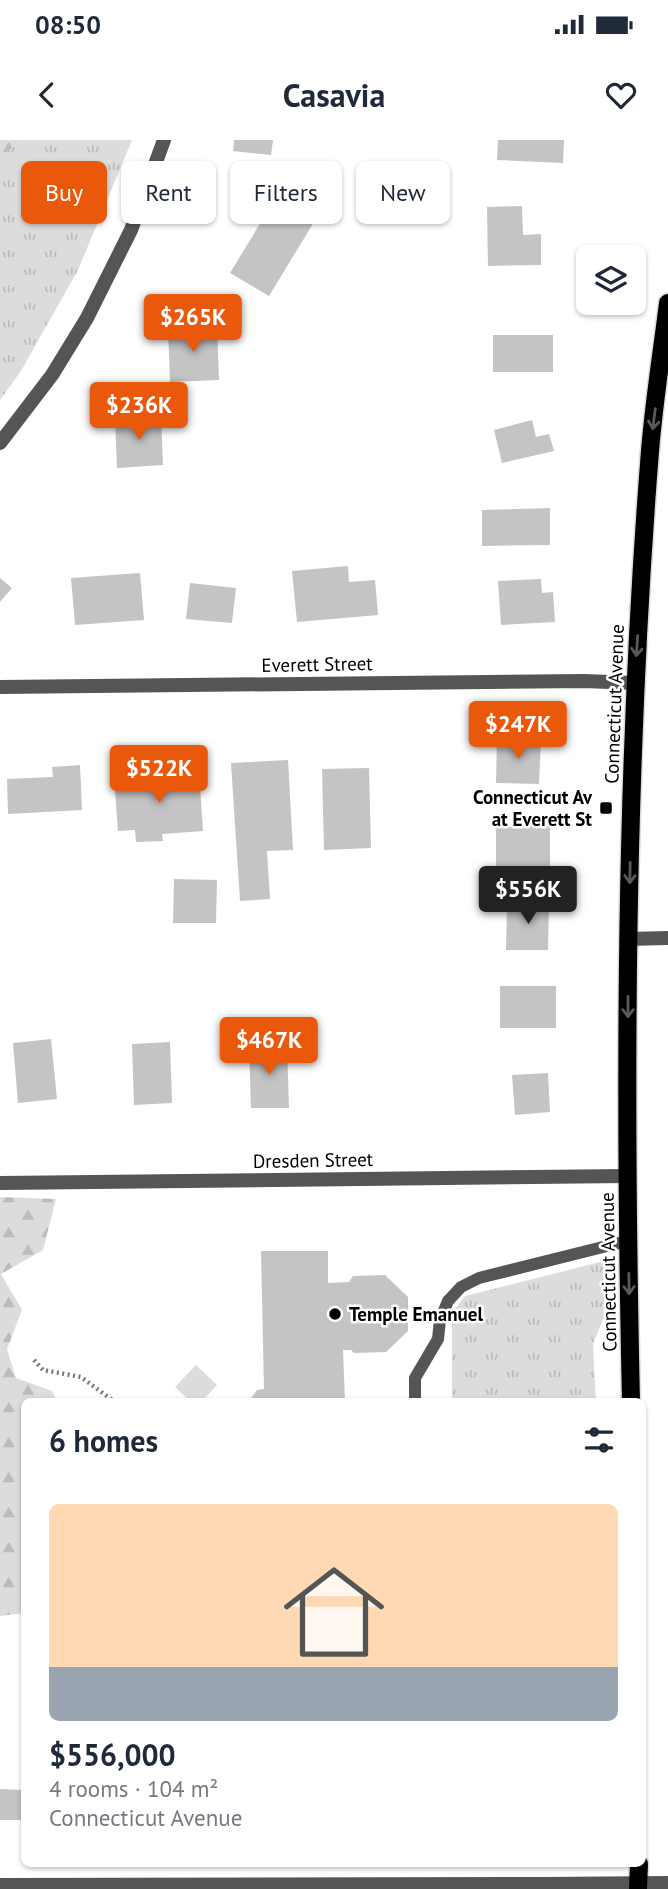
<!DOCTYPE html>
<meta charset="utf-8">
<style>
:root{--surface:#fff;--page:#f6f6f7;--text:#1f2937;--muted:#747a83;--line:#e0e1e3;--accent:#ea580c}
body{margin:0;font-family:"PT Sans",sans-serif;background:var(--page);color:var(--text);height:100vh;display:flex;flex-direction:column;font-size:26px;white-space:nowrap}
*{box-sizing:border-box;margin:0}
p{font-size:23px;color:var(--muted)}
.icon{flex:none;width:38px;height:38px;fill:none;stroke:currentColor;stroke-width:2;stroke-linecap:round;stroke-linejoin:round}
.map{position:relative;flex:1;overflow:hidden}
.drawer{position:absolute;left:21px;top:1258px;width:625px;height:469px;display:flex;flex-direction:column;background:var(--surface);border-radius:10px;box-shadow:0 2px 5px #0004}
.drawer>*{flex:none}
.hud{position:absolute;left:21px;top:21px;width:626px;height:63px;display:flex;gap:14px}
.tools{position:absolute;left:576px;top:105px;display:grid;gap:14px}
.tools a{display:grid;place-items:center;width:70px;height:70px;border-radius:10px;background:var(--surface);box-shadow:0 2px 5px #0004;font-size:35px}
.price{position:absolute;translate:-50% -60px;padding:0 16px;border-radius:7px;background:var(--accent);color:#fff;font-size:23px;line-height:46px;filter:drop-shadow(0 2px 4px #0008)}
.price::after{content:'';position:absolute;left:50%;top:42px;width:21px;height:16px;margin-left:-10px;background:inherit;clip-path:polygon(0 0,100% 0,50% 100%)}
.price.active{background:#222;color:#fff}
ul{padding:0;list-style:none}
li{display:grid;align-content:center;gap:14px;height:371px;padding:0 28px}
li+li{border-top:2px solid var(--line)}
li span{display:grid;place-items:center;height:217px;border-radius:10px;color:#555}
li>.icon{margin-inline-start:auto}
span .icon{width:126px;height:126px;fill:#fffc;stroke-width:1}
li b{font-size:30px}
h2{display:flex;justify-content:space-between;align-items:center;height:84px;padding:0 28px;font-size:30px}
.chip{padding:0 24px;border-radius:10px;background:var(--surface);box-shadow:0 2px 5px #0004;font-size:24px;line-height:63px}
.chip.active{background:var(--accent);color:#fff}
.status{display:flex;justify-content:space-between;align-items:center;height:49px;padding:0 35px;background:var(--surface);direction:ltr}
.status svg{height:19px;fill:currentColor}
header{display:flex;justify-content:space-between;align-items:center;height:91px;padding:0 28px;background:var(--surface);font-size:32px;font-weight:600}
.map>svg:first-child{display:block}
.grass{fill:url(#grass-tufts)}
.forest{fill:url(#forest-firs)}
.pitch{fill:#dcdcdc}
.building{fill:#c4c4c4}
.lines{fill:none;stroke-linecap:round;stroke-linejoin:round}
.primary-casing{stroke:#dbdbdb;stroke-width:21}
.path{stroke:#777;stroke-width:4.5;stroke-dasharray:2 3.5;stroke-linecap:butt}
.service{stroke:#555;stroke-width:12}
.minor{stroke:#555;stroke-width:14}
.tertiary{stroke:#555;stroke-width:14}
.primary{stroke:#000;stroke-width:18}
.oneway{stroke:#595959}
.poi-dot{fill:#000;stroke:#fff;stroke-width:2.5}
.labels{text-anchor:middle;stroke-width:5;stroke-linejoin:round;paint-order:stroke}
.street-label{font-size:19px;fill:#000;stroke:#fff}
.poi-label{font-size:19px;font-weight:bold;fill:#000;stroke:#fff;text-anchor:end}
</style>
<div class="status"><b>08:50</b><svg viewBox="0 0 49 12"><path d="M0 12V9h3v3zM5 12V6h3v6zM10 12V3h3v9zM15 12V0h3v12zM26 1h20v11H26zM47 4h2v5h-2z"/></svg></div>
<header><svg class="icon" aria-label="back" viewBox="0 0 24 24"><path d="M15 5l-7 7 7 7"/></svg>Casavia<svg class="icon" aria-label="heart" viewBox="0 0 24 24"><path d="M12 20l-8-8c-3-5 5-10 8-4 3-6 11-1 8 4z"/></svg></header>
<div class="map">
<svg width="668" height="1749" viewBox="0 0 668 1749">
<defs>
<pattern id="grass-tufts" width="24" height="20" patternUnits="userSpaceOnUse" patternTransform="scale(1.75)"><rect width="24" height="20" fill="#dcdcdc"/><path d="M3 7l-1-3M5 7V3M7 7l1-3M15 17l-1-3M17 17v-4M19 17l1-3" fill="none" stroke="#bbb"/></pattern>
<pattern id="forest-firs" width="22" height="20" patternUnits="userSpaceOnUse" patternTransform="scale(1.75)"><rect width="22" height="20" fill="#dcdcdc"/><path d="M5 1l3.5 6h-7zM16 11l3.5 6h-7z" fill="#bbb"/></pattern>
</defs>
<rect width="100%" height="100%" fill="#fff"/>
<g class="grass">
<polygon points="23,0 132,0 78,130 21,231 0,260 0,17"/>
<polygon points="604,1121 604,1177 593,1204 596,1262 452,1262 452,1173 465,1156"/>
</g>
<g class="forest">
<polygon points="0,0 23,0 0,17"/>
<polygon points="0,1057 56,1059 43,1110 1,1134 22,1170 7,1209 16,1238 52,1251 57,1262 24,1262 24,1473 0,1476"/>
</g>
<polygon class="pitch" points="196,1225 217,1245 201,1262 191,1262 175,1247"/>
<g class="building">
<polygon points="234,0 273,0 271,15 233,11"/>
<polygon points="498,0 564,0 563,23 497,20"/>
<polygon points="275,59 314,82 269,156 230,133"/>
<polygon points="522,66 523,95 541,94 541,125 488,126 487,67"/>
<polygon points="217,187 219,240 170,242 168,189"/>
<rect x="493" y="195" width="60" height="37"/>
<polygon points="161,276 163,325 117,328 115,278"/>
<polygon points="532,280 536,297 549,294 554,311 502,323 494,290"/>
<polygon points="550,368 550,405 482,406 482,370"/>
<polygon points="348,426 349,442 375,440 378,475 297,482 292,431"/>
<polygon points="140,433 144,480 75,485 71,438"/>
<polygon points="0,438 12,448 0,462"/>
<polygon points="541,439 542,453 553,452 555,482 501,485 498,441"/>
<polygon points="190,443 236,448 232,483 186,479"/>
<polygon points="497,598 541,599 539,644 496,643"/>
<polygon points="288,620 293,710 267,711 270,759 240,761 231,623"/>
<polygon points="80,625 82,670 8,674 7,639 53,637 52,627"/>
<polygon points="369,628 371,708 324,710 322,629"/>
<polygon points="199,631 203,691 162,694 163,701 136,702 135,690 118,691 114,637"/>
<polygon points="550,686 550,731 496,731 496,687"/>
<polygon points="174,739 217,740 216,783 173,783"/>
<polygon points="507,763 549,763 548,810 506,810"/>
<rect x="500" y="846" width="56" height="42"/>
<polygon points="51,899 57,959 18,963 13,903"/>
<polygon points="170,902 172,963 134,965 132,904"/>
<polygon points="249,906 287,906 289,968 251,968"/>
<polygon points="548,933 550,972 515,975 512,935"/>
<polygon points="261,1111 328,1111 328,1143 349,1142 353,1136 385,1135 408,1157 408,1191 386,1212 354,1213 351,1210 343,1210 345,1262 248,1262 257,1250 264,1249"/>
<polygon points="0,1649 23,1650 22,1680 0,1680"/>
</g>
<g class="lines">
<g class="primary-casing">
<g id="primary">
<path d="M631,1262C624,945 625,627 650,311C654,261 662,212 668,163"/>
<polyline points="638,1749 639,1724"/>
</g>
</g>
<polyline class="path" points="34,1220 43,1230 81,1237 115,1262"/>
<polyline class="service" points="415,1262 415,1238 438,1199 440,1180 448,1161 461,1147 479,1138 627,1101"/>
<g class="minor">
<polyline points="0,547 584,541 635,543"/>
<polyline points="628,799 668,798"/>
<polyline points="0,1043 627,1036"/>
<polyline points="0,1745 541,1744 668,1743"/>
</g>
<polyline class="tertiary" points="0,303 52,235 87,178 131,90 164,0"/>
<use href="#primary" class="primary"/>
</g>
<defs><path id="oneway-shaft" d="M-6 0H5M1.5-3L5.5 0L1.5 3" fill="none" stroke-width="1.6" stroke-linecap="round" stroke-linejoin="round" transform="scale(1.75)"/></defs>
<g class="oneway">
<use href="#oneway-shaft" transform="translate(654 279) rotate(97)"/>
<use href="#oneway-shaft" transform="translate(637 506) rotate(94)"/>
<use href="#oneway-shaft" transform="translate(630 733) rotate(91)"/>
<use href="#oneway-shaft" transform="translate(628 867) rotate(90)"/>
<use href="#oneway-shaft" transform="translate(629 1144) rotate(89)"/>
</g>
<g class="poi-dot">
<rect x="599" y="661" width="14" height="14" rx="3.5"/>
<circle cx="335" cy="1174" r="7"/>
</g>
<g class="labels">
<g class="street-label">
<text transform="translate(317 524) rotate(-1)" y="7">Everett Street</text>
<text transform="translate(614 564) rotate(-88)" y="7">Connecticut Avenue</text>
<text transform="translate(313 1020) rotate(-1)" y="7">Dresden Street</text>
<text transform="translate(608 1132) rotate(-91)" y="7">Connecticut Avenue</text>
</g>
<g class="poi-label">
<text x="592" y="664">Connecticut Av<tspan x="592" dy="22">at Everett St</tspan></text>
<text x="349" y="1181" text-anchor="start">Temple Emanuel</text>
</g>
</g>
</svg>
<div class="tools">
<a><svg class="icon" aria-label="layers" viewBox="0 0 24 24"><path d="M12 4l9 5-9 5-9-5zM3 14l9 5 9-5"/></svg></a>
</div>
<b class="price" style="left:193px;top:214px">$265K</b>
<b class="price" style="left:139px;top:302px">$236K</b>
<b class="price" style="left:518px;top:621px">$247K</b>
<b class="price" style="left:159px;top:665px">$522K</b>
<b class="price active" style="left:528px;top:786px">$556K</b>
<b class="price" style="left:269px;top:937px">$467K</b>
<div class="hud">
<a class="chip active">Buy</a>
<a class="chip">Rent</a>
<a class="chip">Filters</a>
<a class="chip">New</a>
</div>
<section class="drawer">
<h2>6 homes<svg class="icon" aria-label="filters" viewBox="0 0 24 24"><path d="M4 7h16M4 17h16"/><circle cx="9" cy="7" r="2"/><circle cx="15" cy="17" r="2"/></svg></h2>
<ul>
<li><span style="background:linear-gradient(#ffd9b3 75%,#9aa5b1 0)"><svg class="icon" aria-label="home" viewBox="0 0 24 24"><path d="M3 11l9-7 9 7M6 9v11h12V9"/></svg></span><div><b>$556,000</b><p>4 rooms · 104 m²</p><p>Connecticut Avenue</p></div></li>
</ul>
</section>
</div>
